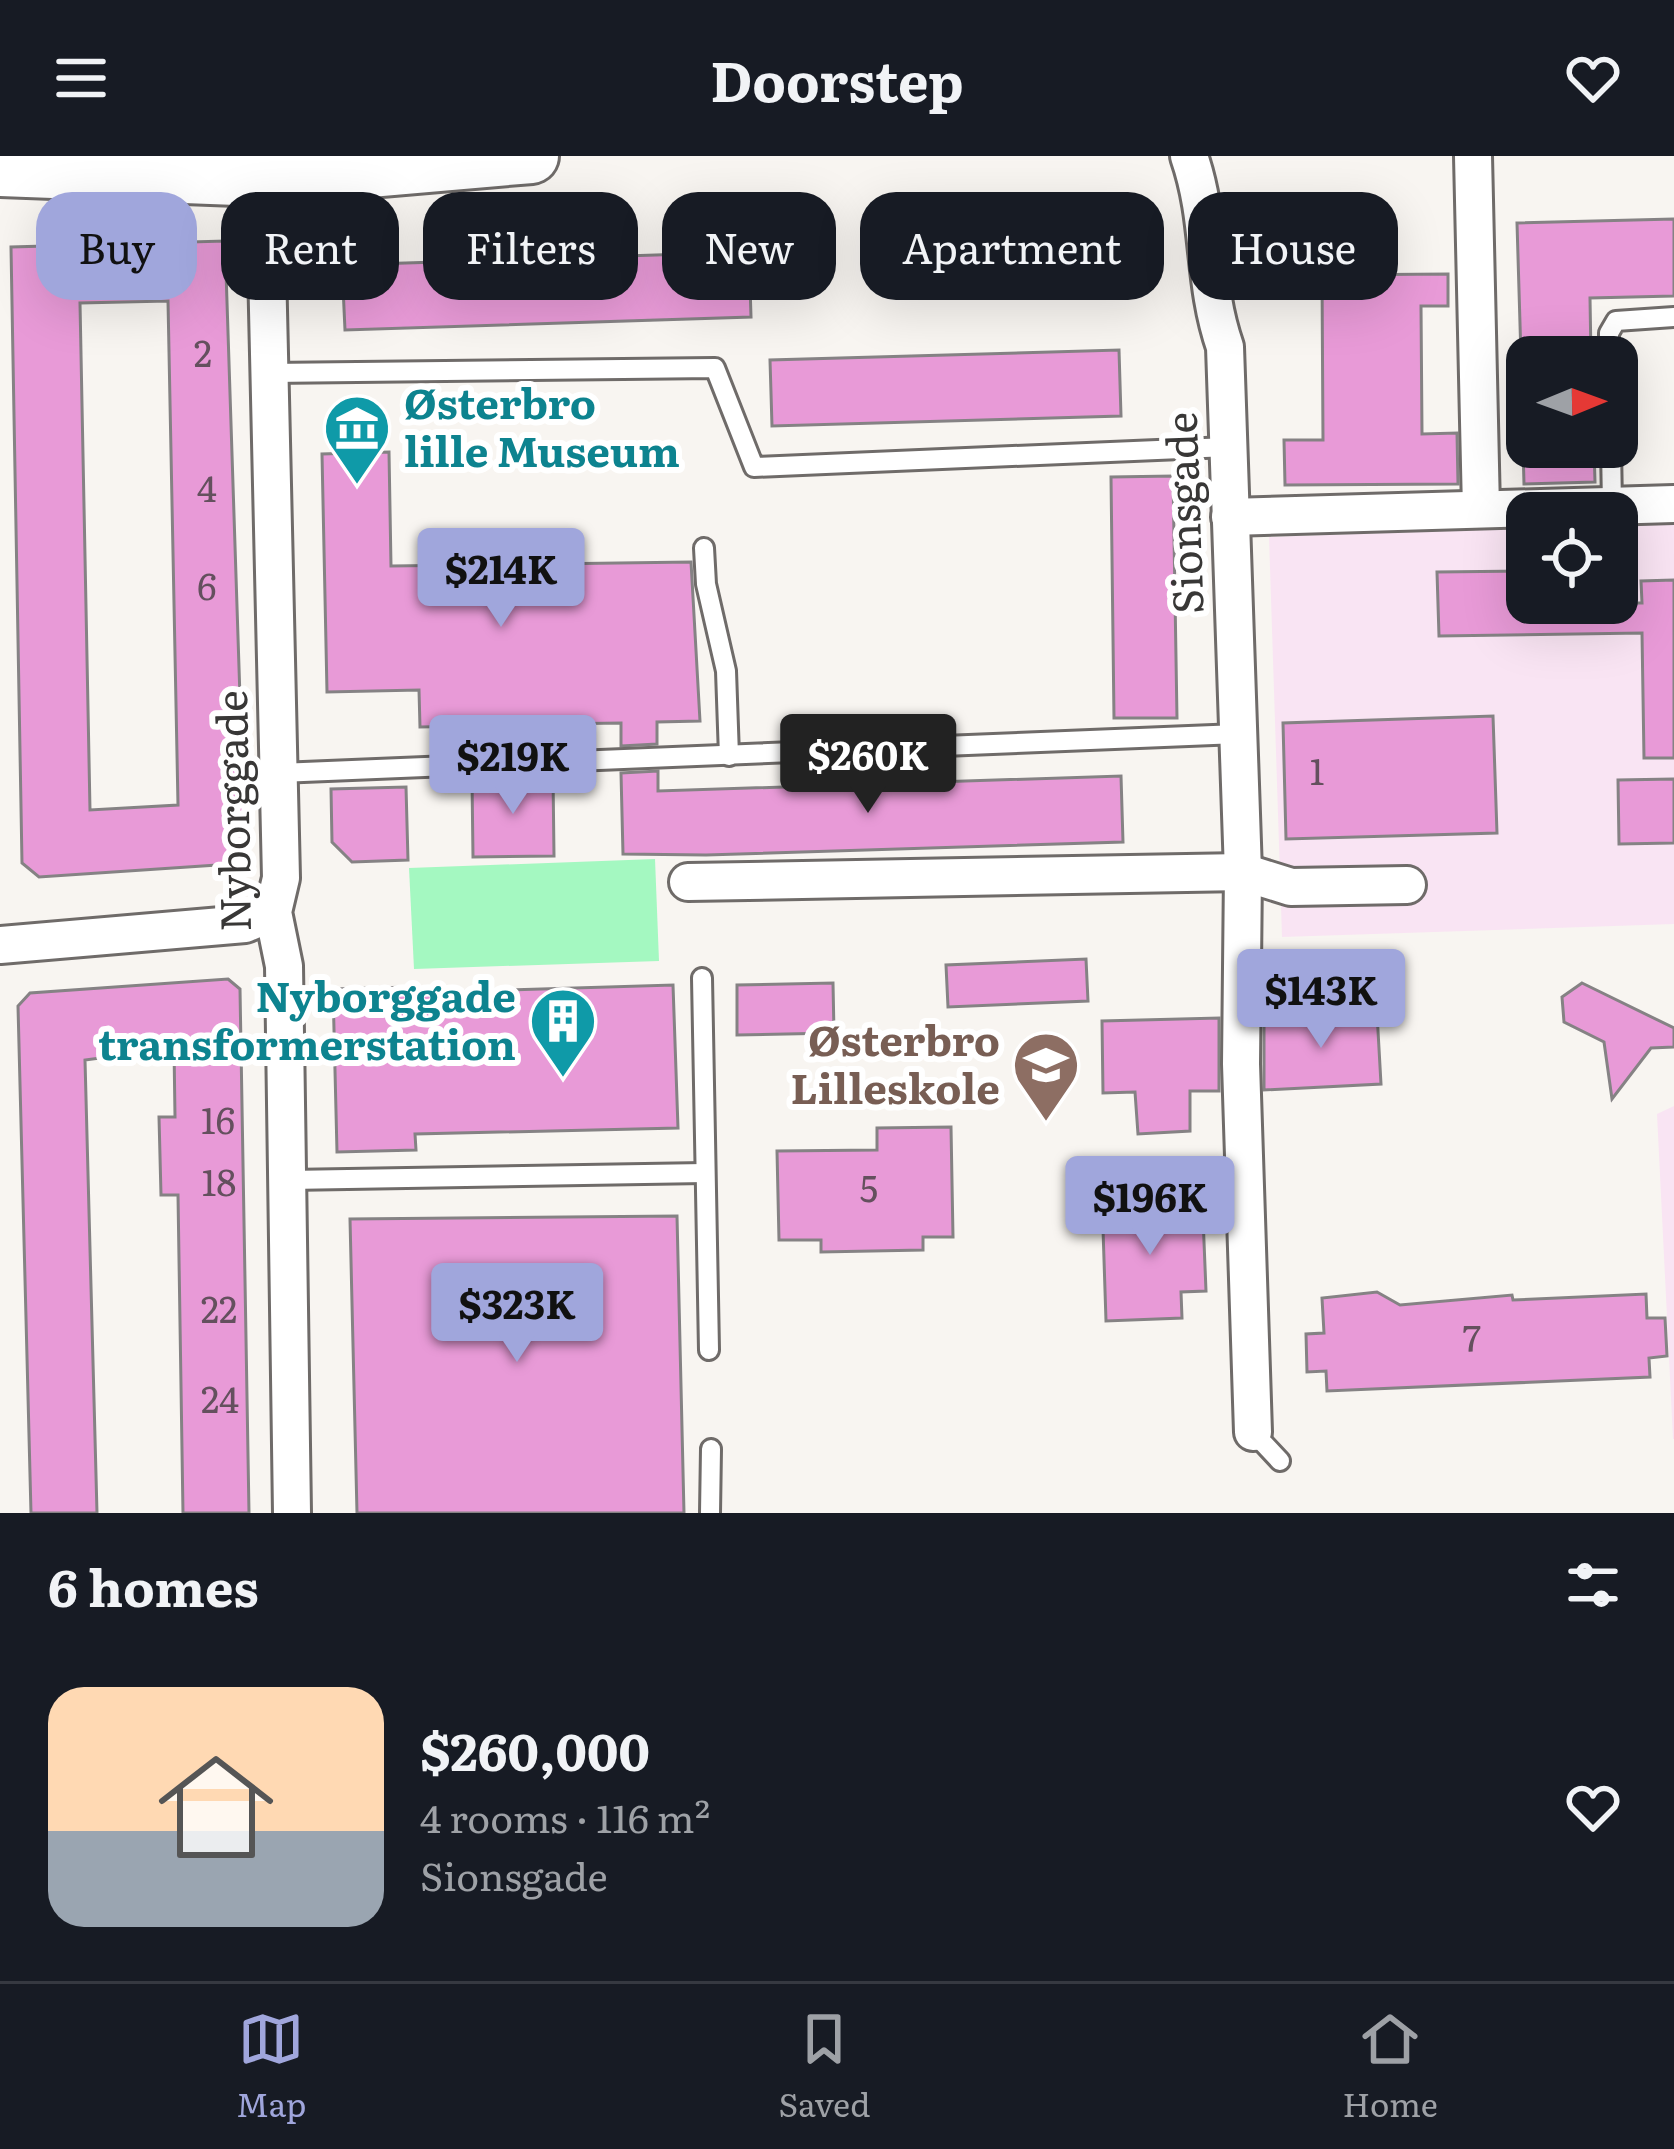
<!DOCTYPE html>
<meta charset="utf-8">
<style>
:root{--surface:#171b24;--page:#20242c;--text:#f1f3f6;--muted:#9ea1a6;--line:#363941;--accent:#a0a6dc}
body{margin:0;font-family:Literata,serif;background:var(--page);color:var(--text);height:100vh;display:flex;flex-direction:column;font-size:45px;white-space:nowrap}
*{box-sizing:border-box;margin:0}
p{font-size:39px;color:var(--muted)}
.icon{flex:none;width:66px;height:66px;fill:none;stroke:currentColor;stroke-width:2;stroke-linecap:round;stroke-linejoin:round}
.map{position:relative;height:1357px;overflow:hidden}
.side{display:flex;flex-direction:column;background:var(--surface);flex:1}
.side>*{flex:none}
.hud{position:absolute;left:36px;top:36px;width:1602px;height:108px;display:flex;gap:24px}
.needle{width:78px;rotate:89deg}
.tools{position:absolute;left:1506px;top:180px;display:grid;gap:24px}
.tools a{display:grid;place-items:center;width:132px;height:132px;border-radius:24px;background:var(--surface);box-shadow:0 12px 48px #0002;font-size:60px}
.price{position:absolute;translate:-50% -102px;padding:0 27px;border-radius:12px;background:var(--accent);color:#111;font-size:39px;line-height:78px;filter:drop-shadow(0 3px 6px #0008)}
.price::after{content:'';position:absolute;left:50%;top:72px;width:36px;height:27px;margin-left:-18px;background:inherit;clip-path:polygon(0 0,100% 0,50% 100%)}
.price.active{background:#222;color:#fff}
ul{padding:0;list-style:none}
li{display:flex;align-items:center;gap:36px;height:300px;padding:0 48px}
li+li{border-top:3px solid var(--line)}
li span{display:grid;place-items:center;flex:none;width:336px;height:240px;border-radius:36px;color:#555}
li>.icon{margin-inline-start:auto}
span .icon{width:144px;height:144px;fill:#fffc;stroke-width:1}
li b{font-size:51px}
h2{display:flex;justify-content:space-between;align-items:center;height:144px;padding:0 48px;font-size:51px}
.chip{padding:0 42px;border-radius:36px;background:var(--surface);box-shadow:0 12px 48px #0002;font-size:42px;line-height:108px}
.chip.active{background:var(--accent);color:#111}
header{display:flex;justify-content:space-between;align-items:center;height:156px;padding:0 48px;background:var(--surface);font-size:54px;font-weight:700}
.tab-bar{display:flex;justify-content:space-around;align-items:center;height:168px;border-top:3px solid var(--line);background:var(--surface);font-size:33px;color:var(--muted)}
.tab-bar a{display:grid;justify-items:center;gap:6px}
.tab-bar .active{color:var(--accent)}
.map>svg:first-child{display:block}
.education{fill:#f9e4f3}
.green{fill:#a4f8c1}
.building{fill:#e89ad7;stroke:#858284;stroke-width:3;fill-rule:evenodd}
.lines{fill:none;stroke-linecap:round;stroke-linejoin:round}
.lane-casing{stroke:#6f6b69;stroke-width:24}
.street-casing{stroke:#6f6b69;stroke-width:42}
.secondary-casing{stroke:#6f6b69;stroke-width:60}
.lane{stroke:#fff;stroke-width:18}
.street{stroke:#fff;stroke-width:36}
.secondary{stroke:#fff;stroke-width:54}
.labels{text-anchor:middle;stroke-width:12;stroke-linejoin:round;paint-order:stroke}
.number-label{font-size:36px;fill:#64505e}
.culture-label{font-size:42px;font-weight:bold;fill:#0d838f;stroke:#fff;text-anchor:start}
.street-label{font-size:42px;fill:#383736;stroke:#fff}
.education-label{font-size:42px;font-weight:bold;fill:#785e54;stroke:#fff;text-anchor:end}
</style>
<header><svg class="icon" aria-label="menu" viewBox="0 0 24 24"><path d="M4 6h16M4 12h16M4 18h16"/></svg>Doorstep<svg class="icon" aria-label="heart" viewBox="0 0 24 24"><path d="M12 20l-8-8c-3-5 5-10 8-4 3-6 11-1 8 4z"/></svg></header>
<div class="map">
<svg width="1674" height="1357" viewBox="0 0 1674 1357">
<rect width="100%" height="100%" fill="#f8f5f1"/>
<g class="education">
<polygon points="1674,368 1674,768 1282,781 1269,381 1527,372 1527,447 1617,447 1617,369"/>
<polygon points="1674,950 1674,1283 1673,1283 1657,958"/>
</g>
<polygon class="green" points="655,703 659,805 414,813 409,712"/>
<g class="building">
<polygon points="1674,63 1674,140 1590,142 1591,201 1521,201 1517,67"/>
<polygon points="1154,64 1155,112 1063,115 1062,67"/>
<path d="M225,85L245,694L232,708L39,721L22,707L11,91ZM168,145L178,649L90,654L80,147Z"/>
<polygon points="749,96 751,161 345,174 342,109"/>
<polygon points="1448,118 1448,150 1421,150 1422,278 1457,277 1458,328 1285,329 1284,284 1323,284 1322,119"/>
<polygon points="1119,194 1121,260 772,270 770,204"/>
<polygon points="1523,291 1594,291 1595,326 1524,328"/>
<polygon points="389,296 391,410 691,406 700,565 657,566 657,588 621,590 621,567 552,568 552,592 472,596 472,570 420,571 419,534 327,536 322,298"/>
<polygon points="1173,320 1177,562 1114,562 1111,321"/>
<polygon points="1527,415 1527,447 1642,447 1641,425 1674,424 1674,602 1644,602 1642,477 1439,480 1437,416"/>
<polygon points="1493,560 1497,677 1286,683 1283,567"/>
<polygon points="658,615 658,635 1121,620 1123,686 706,699 623,698 621,617"/>
<polygon points="553,619 554,700 473,701 472,623"/>
<polygon points="1674,623 1674,687 1619,688 1618,624"/>
<polygon points="406,631 408,704 352,706 332,686 331,633"/>
<polygon points="1086,803 1088,845 948,851 946,809"/>
<polygon points="228,823 240,833 249,1357 183,1357 178,1039 161,1039 159,961 175,961 174,892 85,904 97,1357 31,1357 18,850 30,837"/>
<polygon points="833,827 834,877 737,879 737,829"/>
<polygon points="1582,827 1674,872 1674,891 1651,892 1612,943 1604,886 1564,866 1562,841"/>
<polygon points="673,829 678,972 415,978 416,994 337,996 333,833 411,831 412,837"/>
<polygon points="1377,857 1381,928 1264,934 1264,862"/>
<polygon points="1219,862 1219,935 1190,935 1190,975 1138,978 1135,936 1103,937 1102,865"/>
<polygon points="951,971 953,1081 923,1081 923,1094 821,1096 821,1084 779,1084 777,995 877,994 877,972"/>
<polygon points="1173,1039 1174,1062 1203,1061 1206,1135 1181,1136 1182,1162 1106,1165 1102,1042"/>
<polygon points="677,1060 684,1357 357,1357 350,1063"/>
<polygon points="1377,1136 1400,1149 1512,1139 1513,1144 1646,1138 1647,1162 1665,1162 1667,1200 1649,1202 1650,1221 1327,1235 1326,1215 1307,1216 1306,1178 1324,1177 1322,1142"/>
</g>
<g class="lines">
<g class="lane-casing">
<g id="lane">
<polyline points="1609,201 1609,177 1616,165 1674,161"/>
<polyline points="270,217 715,212 754,311 1228,291"/>
<polyline points="1611,291 1612,350"/>
<polyline points="704,392 706,428 726,515 729,600"/>
<polyline points="279,617 1238,578"/>
<polyline points="702,822 709,1194"/>
<polyline points="289,1024 705,1017"/>
<polyline points="1253,1276 1280,1305"/>
<polyline points="710,1357 711,1293"/>
</g>
</g>
<g class="street-casing">
<g id="street">
<path d="M1189,0C1212,66 1202,125 1225,191L1243,716L1241,908L1253,1276"/>
<polyline points="1473,0 1481,353"/>
<polyline points="265,23 281,722 273,756 284,810 292,1357"/>
<polyline points="1230,361 1674,348"/>
<polyline points="688,726 1243,716 1291,731 1407,729"/>
<polyline points="0,789 245,768 273,756"/>
</g>
</g>
<g class="secondary-casing">
<polyline id="secondary" points="0,13 265,23 531,0"/>
</g>
<use href="#lane" class="lane"/>
<use href="#street" class="street"/>
<use href="#secondary" class="secondary"/>
</g>
<defs>
<g id="museum-pin" transform="scale(3.45)"><path d="M0 17L-7.5 6A9.5 9.5 0 1 1 7.5 6Z" fill="#0f9aa8" stroke="#fff"/><path d="M0-6L6-3V-2H-6V-3ZM-5-1h2V3h-2ZM-1-1h2V3h-2ZM3-1h2V3H3ZM-6 4H6V6H-6Z" fill="#fff"/></g>
<g id="building-pin" transform="scale(3.45)"><path d="M0 17L-7.5 6A9.5 9.5 0 1 1 7.5 6Z" fill="#0f9aa8" stroke="#fff"/><path d="M-4-6H4V6H1V3H-1V6H-4ZM-2.5-4.3h1.7v1.8h-1.7ZM.8-4.3h1.7v1.8H.8ZM-2.5-1h1.7V.8h-1.7ZM.8-1h1.7V.8H.8Z" fill="#fff"/></g>
<g id="school-pin" transform="scale(3.45)"><path d="M0 17L-7.5 6A9.5 9.5 0 1 1 7.5 6Z" fill="#8d6e63" stroke="#fff"/><path d="M0-5L7-2L0 1L-7-2ZM-4 1L0 2.5L4 1V4Q0 6-4 4Z" fill="#fff"/></g>
</defs>
<g fill-rule="evenodd">
<use href="#museum-pin" x="357" y="272"/>
<use href="#building-pin" x="563" y="865"/>
<use href="#school-pin" x="1046" y="909"/>
</g>
<g class="labels">
<g class="number-label">
<text x="203" y="211">2</text>
<text x="207" y="346">4</text>
<text x="207" y="444">6</text>
<text x="1317" y="629">1</text>
<text x="218" y="978">16</text>
<text x="219" y="1040">18</text>
<text x="869" y="1046">5</text>
<text x="219" y="1167">22</text>
<text x="1472" y="1196">7</text>
<text x="220" y="1257">24</text>
</g>
<g class="culture-label">
<text x="404" y="263">Østerbro<tspan x="404" dy="48">lille Museum</tspan></text>
<text x="516" y="856" text-anchor="end">Nyborggade<tspan x="516" dy="48">transformerstation</tspan></text>
</g>
<g class="street-label">
<text transform="translate(1185 357) rotate(-92)" y="15">Sionsgade</text>
<text transform="translate(234 655) rotate(-91)" y="15">Nyborggade</text>
</g>
<g class="education-label">
<text x="1000" y="900">Østerbro<tspan x="1000" dy="48">Lilleskole</tspan></text>
</g>
</g>
</svg>
<div class="tools">
<a><svg class="needle" viewBox="-14 -14 28 28"><path d="M0-13l5 13h-10z" fill="#e53935"/><path d="M0 13l5-13h-10z" fill="#9ea1a6"/></svg></a>
<a><svg class="icon" aria-label="locate" viewBox="0 0 24 24"><circle cx="12" cy="12" r="6"/><path d="M12 2v4M12 18v4M2 12h4M18 12h4"/></svg></a>
</div>
<b class="price" style="left:501px;top:474px">$214K</b>
<b class="price active" style="left:868px;top:660px">$260K</b>
<b class="price" style="left:513px;top:661px">$219K</b>
<b class="price" style="left:1321px;top:895px">$143K</b>
<b class="price" style="left:1150px;top:1102px">$196K</b>
<b class="price" style="left:517px;top:1209px">$323K</b>
<div class="hud">
<a class="chip active">Buy</a>
<a class="chip">Rent</a>
<a class="chip">Filters</a>
<a class="chip">New</a>
<a class="chip">Apartment</a>
<a class="chip">House</a>
</div>
</div>
<section class="side">
<h2>6 homes<svg class="icon" aria-label="filters" viewBox="0 0 24 24"><path d="M4 7h16M4 17h16"/><circle cx="9" cy="7" r="2"/><circle cx="15" cy="17" r="2"/></svg></h2>
<ul>
<li><span style="background:linear-gradient(#ffd9b3 60%,#9aa5b1 0)"><svg class="icon" aria-label="home" viewBox="0 0 24 24"><path d="M3 11l9-7 9 7M6 9v11h12V9"/></svg></span><div><b>$260,000</b><p>4 rooms · 116 m²</p><p>Sionsgade</p></div><svg class="icon" aria-label="heart" viewBox="0 0 24 24"><path d="M12 20l-8-8c-3-5 5-10 8-4 3-6 11-1 8 4z"/></svg></li>
</ul>
</section>
<nav class="tab-bar">
<a class="active"><svg class="icon" aria-label="map" viewBox="0 0 24 24"><path d="M3 6l6-2 6 2 6-2v14l-6 2-6-2-6 2zM9 4v14M15 6v14"/></svg>Map</a>
<a><svg class="icon" aria-label="saved" viewBox="0 0 24 24"><path d="M7 4h10v16l-5-4-5 4z"/></svg>Saved</a>
<a><svg class="icon" aria-label="home" viewBox="0 0 24 24"><path d="M3 11l9-7 9 7M6 9v11h12V9"/></svg>Home</a>
</nav>
